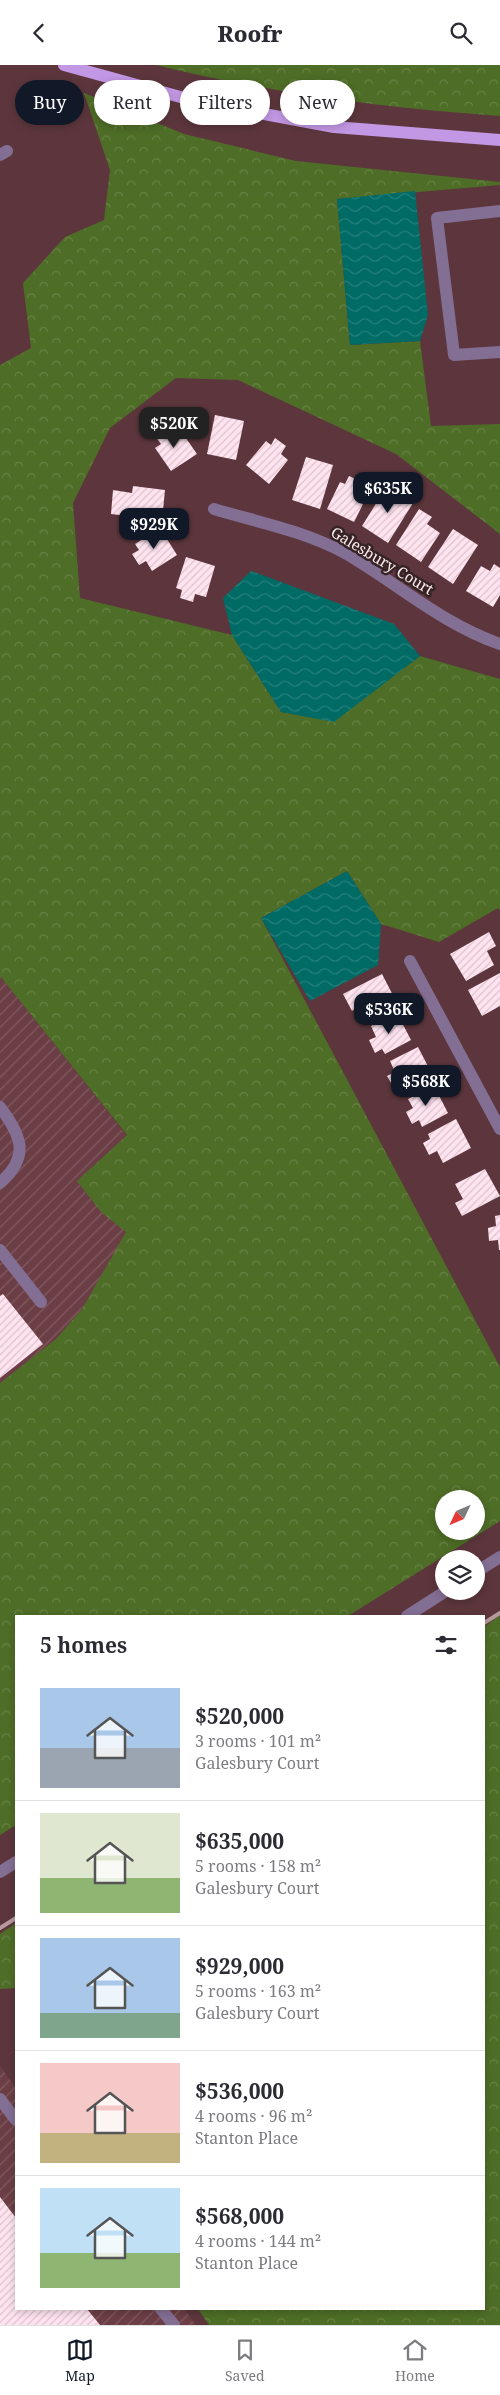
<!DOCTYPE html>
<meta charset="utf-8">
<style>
:root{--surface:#fff;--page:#f7f7f7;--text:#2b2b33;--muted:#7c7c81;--line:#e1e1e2;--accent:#111827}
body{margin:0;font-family:"Noto Serif",serif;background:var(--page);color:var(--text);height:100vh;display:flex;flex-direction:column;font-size:19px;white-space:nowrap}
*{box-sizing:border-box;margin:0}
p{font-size:16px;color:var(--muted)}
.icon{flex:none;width:28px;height:28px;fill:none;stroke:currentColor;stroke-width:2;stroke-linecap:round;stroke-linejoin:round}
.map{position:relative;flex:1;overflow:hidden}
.details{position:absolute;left:15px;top:1550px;width:470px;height:695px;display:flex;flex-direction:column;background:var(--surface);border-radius:0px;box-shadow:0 2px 8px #0003}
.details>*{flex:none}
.top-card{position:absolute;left:15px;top:15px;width:470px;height:45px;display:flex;gap:10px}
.needle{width:32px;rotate:226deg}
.tools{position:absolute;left:435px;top:1425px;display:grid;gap:10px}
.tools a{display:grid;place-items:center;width:50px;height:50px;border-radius:50%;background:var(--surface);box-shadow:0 2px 8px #0003;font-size:25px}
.price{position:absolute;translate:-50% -42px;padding:0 11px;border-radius:10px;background:var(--accent);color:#fff;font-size:16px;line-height:32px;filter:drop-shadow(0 1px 2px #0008)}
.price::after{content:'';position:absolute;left:50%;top:30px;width:15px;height:11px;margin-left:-8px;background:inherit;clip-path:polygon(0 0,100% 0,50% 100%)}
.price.active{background:#222;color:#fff}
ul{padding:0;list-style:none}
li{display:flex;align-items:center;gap:15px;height:125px;padding:0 25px}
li+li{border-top:1px solid var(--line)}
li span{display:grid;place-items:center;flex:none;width:140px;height:100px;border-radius:0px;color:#555}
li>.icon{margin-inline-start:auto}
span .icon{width:60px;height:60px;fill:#fffc;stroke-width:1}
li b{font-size:21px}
h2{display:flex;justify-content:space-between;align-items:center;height:60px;padding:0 25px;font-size:21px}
.pill{padding:0 18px;border-radius:22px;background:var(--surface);box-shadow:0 2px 8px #0003;font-size:18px;line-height:45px}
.pill.active{background:var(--accent);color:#fff}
header{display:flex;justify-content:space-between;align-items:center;height:65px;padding:0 25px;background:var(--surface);font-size:22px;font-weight:800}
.tab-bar{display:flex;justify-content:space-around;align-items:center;height:70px;border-top:1px solid var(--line);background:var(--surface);font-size:14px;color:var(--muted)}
.tab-bar a{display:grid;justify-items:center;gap:2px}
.tab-bar .active{color:var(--accent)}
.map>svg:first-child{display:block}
.industrial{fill:url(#industrial-furrows)}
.forest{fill:url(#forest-crowns);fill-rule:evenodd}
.water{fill:url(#water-waves)}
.building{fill:url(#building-hatch)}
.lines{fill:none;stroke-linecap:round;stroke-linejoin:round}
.minor{stroke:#836e94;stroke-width:12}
.major{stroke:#c297e3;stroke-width:12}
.rail{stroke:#b69a9d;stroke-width:4}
.labels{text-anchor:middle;stroke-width:5;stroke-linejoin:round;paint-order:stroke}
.street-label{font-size:15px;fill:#fde9eb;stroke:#352326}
</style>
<header><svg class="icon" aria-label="back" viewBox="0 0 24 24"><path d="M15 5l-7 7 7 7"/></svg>Roofr<svg class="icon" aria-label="search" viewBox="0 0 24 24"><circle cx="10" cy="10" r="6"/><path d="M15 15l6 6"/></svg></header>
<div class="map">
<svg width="500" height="2260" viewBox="0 0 500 2260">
<defs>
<pattern id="industrial-furrows" width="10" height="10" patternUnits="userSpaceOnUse" patternTransform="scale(1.25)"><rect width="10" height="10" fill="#6b3e45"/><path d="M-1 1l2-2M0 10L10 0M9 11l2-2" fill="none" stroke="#815a60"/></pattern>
<pattern id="forest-crowns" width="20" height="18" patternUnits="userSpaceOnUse" patternTransform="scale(1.25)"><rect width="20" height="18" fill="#4e6d26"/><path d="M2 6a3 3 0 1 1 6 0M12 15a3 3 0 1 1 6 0" fill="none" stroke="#688246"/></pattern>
<pattern id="water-waves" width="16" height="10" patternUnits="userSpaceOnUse" patternTransform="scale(1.25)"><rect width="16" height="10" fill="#006a65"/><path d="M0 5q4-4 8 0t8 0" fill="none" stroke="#267f7b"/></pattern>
<pattern id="building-hatch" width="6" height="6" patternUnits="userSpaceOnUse" patternTransform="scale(1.25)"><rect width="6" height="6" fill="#ffe4f0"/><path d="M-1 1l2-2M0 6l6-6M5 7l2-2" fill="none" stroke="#dbc4ce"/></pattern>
</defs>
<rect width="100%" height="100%" fill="#5c363c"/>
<g class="industrial">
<polygon points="0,911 127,1071 101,1147 127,1167 82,1244 56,1274 0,1318"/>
<polygon points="0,2001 16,2023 16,2244 184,2244 196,2260 0,2260"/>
</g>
<g class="forest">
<path d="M156,0H500V51C384,43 269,28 156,0Z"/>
<path d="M84,28L184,69L296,96L500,117V120L337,134L350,280L420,276L431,361L500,359V469L396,389L238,315L176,313L110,363L73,438L80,533L232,570L281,647L334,656L420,591L500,614V845L498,843L439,877L381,859L347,806L261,853L500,1302V1456L348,1551H16V1760L0,1770V1318L56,1274L82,1244L126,1167L101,1147L77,1116L127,1070L0,911V300L31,283L23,218L65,172L104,155L110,105ZM444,1434H476V1466H444Z"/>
<polygon points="500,1550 500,2260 209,2260 198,2244 484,2244 484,1562"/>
<polygon points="16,1858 16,1923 0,1924 0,1869"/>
</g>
<g class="water">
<polygon points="415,126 428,250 420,276 350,280 337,134"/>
<polygon points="251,506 394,559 420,591 334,657 281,647 232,570 223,533"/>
<polygon points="347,806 381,859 378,900 310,936 261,853"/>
</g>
<g class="building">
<polygon points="215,350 244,356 236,395 207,389"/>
<polygon points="167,364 172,372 181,366 197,389 171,406 155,383 161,379 155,371"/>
<polygon points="275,373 286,381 281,389 288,395 269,419 246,400 266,376 271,380"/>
<polygon points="306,392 333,400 320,444 292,435"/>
<polygon points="349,411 362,417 358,424 368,429 354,457 327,444 340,417 345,419"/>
<polygon points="133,421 165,425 162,455 111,449 113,425 132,428"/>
<polygon points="387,421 413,438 388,478 362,461"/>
<polygon points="419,444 432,452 427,459 440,468 421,497 396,480"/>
<polygon points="160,463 177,490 152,506 146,496 139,500 132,489 139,485 135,479"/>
<polygon points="453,464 478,480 453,519 428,502"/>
<polygon points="186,492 215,501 206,532 195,529 193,537 180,533 182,525 176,523"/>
<polygon points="494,499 500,503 500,530 493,542 466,526 481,501 490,506"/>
<polygon points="489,867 496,881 487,886 494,900 466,916 450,889"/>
<polygon points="500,908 500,941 482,951 468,925"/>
<polygon points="382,909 397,938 365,955 358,942 352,946 343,929"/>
<polygon points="397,948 411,975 385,989 382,984 375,988 369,975 376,972 371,961"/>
<polygon points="418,982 433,1011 405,1026 401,1019 394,1023 387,1011 395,1007 390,996"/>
<polygon points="434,1021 448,1048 422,1062 419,1055 412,1059 406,1047 413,1043 408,1034"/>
<polygon points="456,1054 471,1083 443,1098 437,1086 429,1090 423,1078 430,1074 428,1069"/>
<polygon points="485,1104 500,1131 462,1151 455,1138 463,1134 455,1119"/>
<polygon points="500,1150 500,1185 499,1185 498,1175 489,1176 488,1163 496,1161 495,1151"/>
<polygon points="3,1229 43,1279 0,1313 0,1231"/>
<polygon points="0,2132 16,2153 16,2244 87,2244 100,2260 0,2260"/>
</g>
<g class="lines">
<g class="minor">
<polyline points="0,90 7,86"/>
<polyline points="500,146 437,153 454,290 500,287"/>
<path d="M214,444C257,457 305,466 345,488C397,518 442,559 500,579"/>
<polyline points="410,896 500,1064"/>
<path d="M0,1042C21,1070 31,1091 0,1118"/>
<polyline points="0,1185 41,1237"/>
<polyline points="476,1507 500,1492"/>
<polyline points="407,1551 446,1526"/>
<polyline points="0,1807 16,1797"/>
<polyline points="0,2034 16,2055"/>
<polyline points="161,2244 174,2260"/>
</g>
<polyline class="major" points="64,0 195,36 334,62 500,75"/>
<g class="rail">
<polyline points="484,1558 500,1548"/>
<polyline points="0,1863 16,1853"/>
</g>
</g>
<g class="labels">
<g class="street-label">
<text transform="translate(382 496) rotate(31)" y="5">Galesbury Court</text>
</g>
</g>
</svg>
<div class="tools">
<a><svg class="needle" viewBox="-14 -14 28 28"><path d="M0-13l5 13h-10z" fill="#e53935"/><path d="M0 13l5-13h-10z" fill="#7c7c81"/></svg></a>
<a><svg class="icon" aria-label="layers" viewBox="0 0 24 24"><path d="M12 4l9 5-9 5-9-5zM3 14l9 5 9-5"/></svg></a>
</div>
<b class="price active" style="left:174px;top:384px">$520K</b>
<b class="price" style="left:388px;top:449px">$635K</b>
<b class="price" style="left:154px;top:485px">$929K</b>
<b class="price" style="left:389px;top:970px">$536K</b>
<b class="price" style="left:426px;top:1042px">$568K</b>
<div class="top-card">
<a class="pill active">Buy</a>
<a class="pill">Rent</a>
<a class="pill">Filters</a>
<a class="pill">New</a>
</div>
<section class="details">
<h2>5 homes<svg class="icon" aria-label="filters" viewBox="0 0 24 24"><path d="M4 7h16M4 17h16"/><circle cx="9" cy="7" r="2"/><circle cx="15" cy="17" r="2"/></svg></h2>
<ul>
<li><span style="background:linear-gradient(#a9c7e8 60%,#9aa5b1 0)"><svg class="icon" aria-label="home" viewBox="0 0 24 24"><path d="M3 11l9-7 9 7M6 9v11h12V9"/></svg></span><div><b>$520,000</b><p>3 rooms · 101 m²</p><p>Galesbury Court</p></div></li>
<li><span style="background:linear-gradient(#dfe7d0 65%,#8fb573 0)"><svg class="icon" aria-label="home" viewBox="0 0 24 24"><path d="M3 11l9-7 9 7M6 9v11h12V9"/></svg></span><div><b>$635,000</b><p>5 rooms · 158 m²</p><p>Galesbury Court</p></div></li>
<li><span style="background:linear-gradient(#a9c7e8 75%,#7fa58c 0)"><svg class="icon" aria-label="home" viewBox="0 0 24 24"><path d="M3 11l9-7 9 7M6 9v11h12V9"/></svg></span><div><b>$929,000</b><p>5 rooms · 163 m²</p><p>Galesbury Court</p></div></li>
<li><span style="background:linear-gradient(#f6c9c9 70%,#c2b280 0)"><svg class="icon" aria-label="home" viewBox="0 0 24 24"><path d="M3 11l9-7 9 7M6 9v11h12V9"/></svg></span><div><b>$536,000</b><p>4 rooms · 96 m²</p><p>Stanton Place</p></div></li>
<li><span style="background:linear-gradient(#bfe0f5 65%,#8fb573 0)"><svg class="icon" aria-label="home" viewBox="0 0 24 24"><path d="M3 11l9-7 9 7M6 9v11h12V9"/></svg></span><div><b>$568,000</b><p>4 rooms · 144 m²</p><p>Stanton Place</p></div></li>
</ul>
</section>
</div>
<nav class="tab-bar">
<a class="active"><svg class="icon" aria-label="map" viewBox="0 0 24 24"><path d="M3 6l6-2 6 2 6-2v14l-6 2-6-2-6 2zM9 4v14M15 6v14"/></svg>Map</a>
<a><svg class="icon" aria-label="saved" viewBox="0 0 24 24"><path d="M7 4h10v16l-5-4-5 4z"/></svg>Saved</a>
<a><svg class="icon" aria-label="home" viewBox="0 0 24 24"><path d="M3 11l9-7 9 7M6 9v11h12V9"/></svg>Home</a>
</nav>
